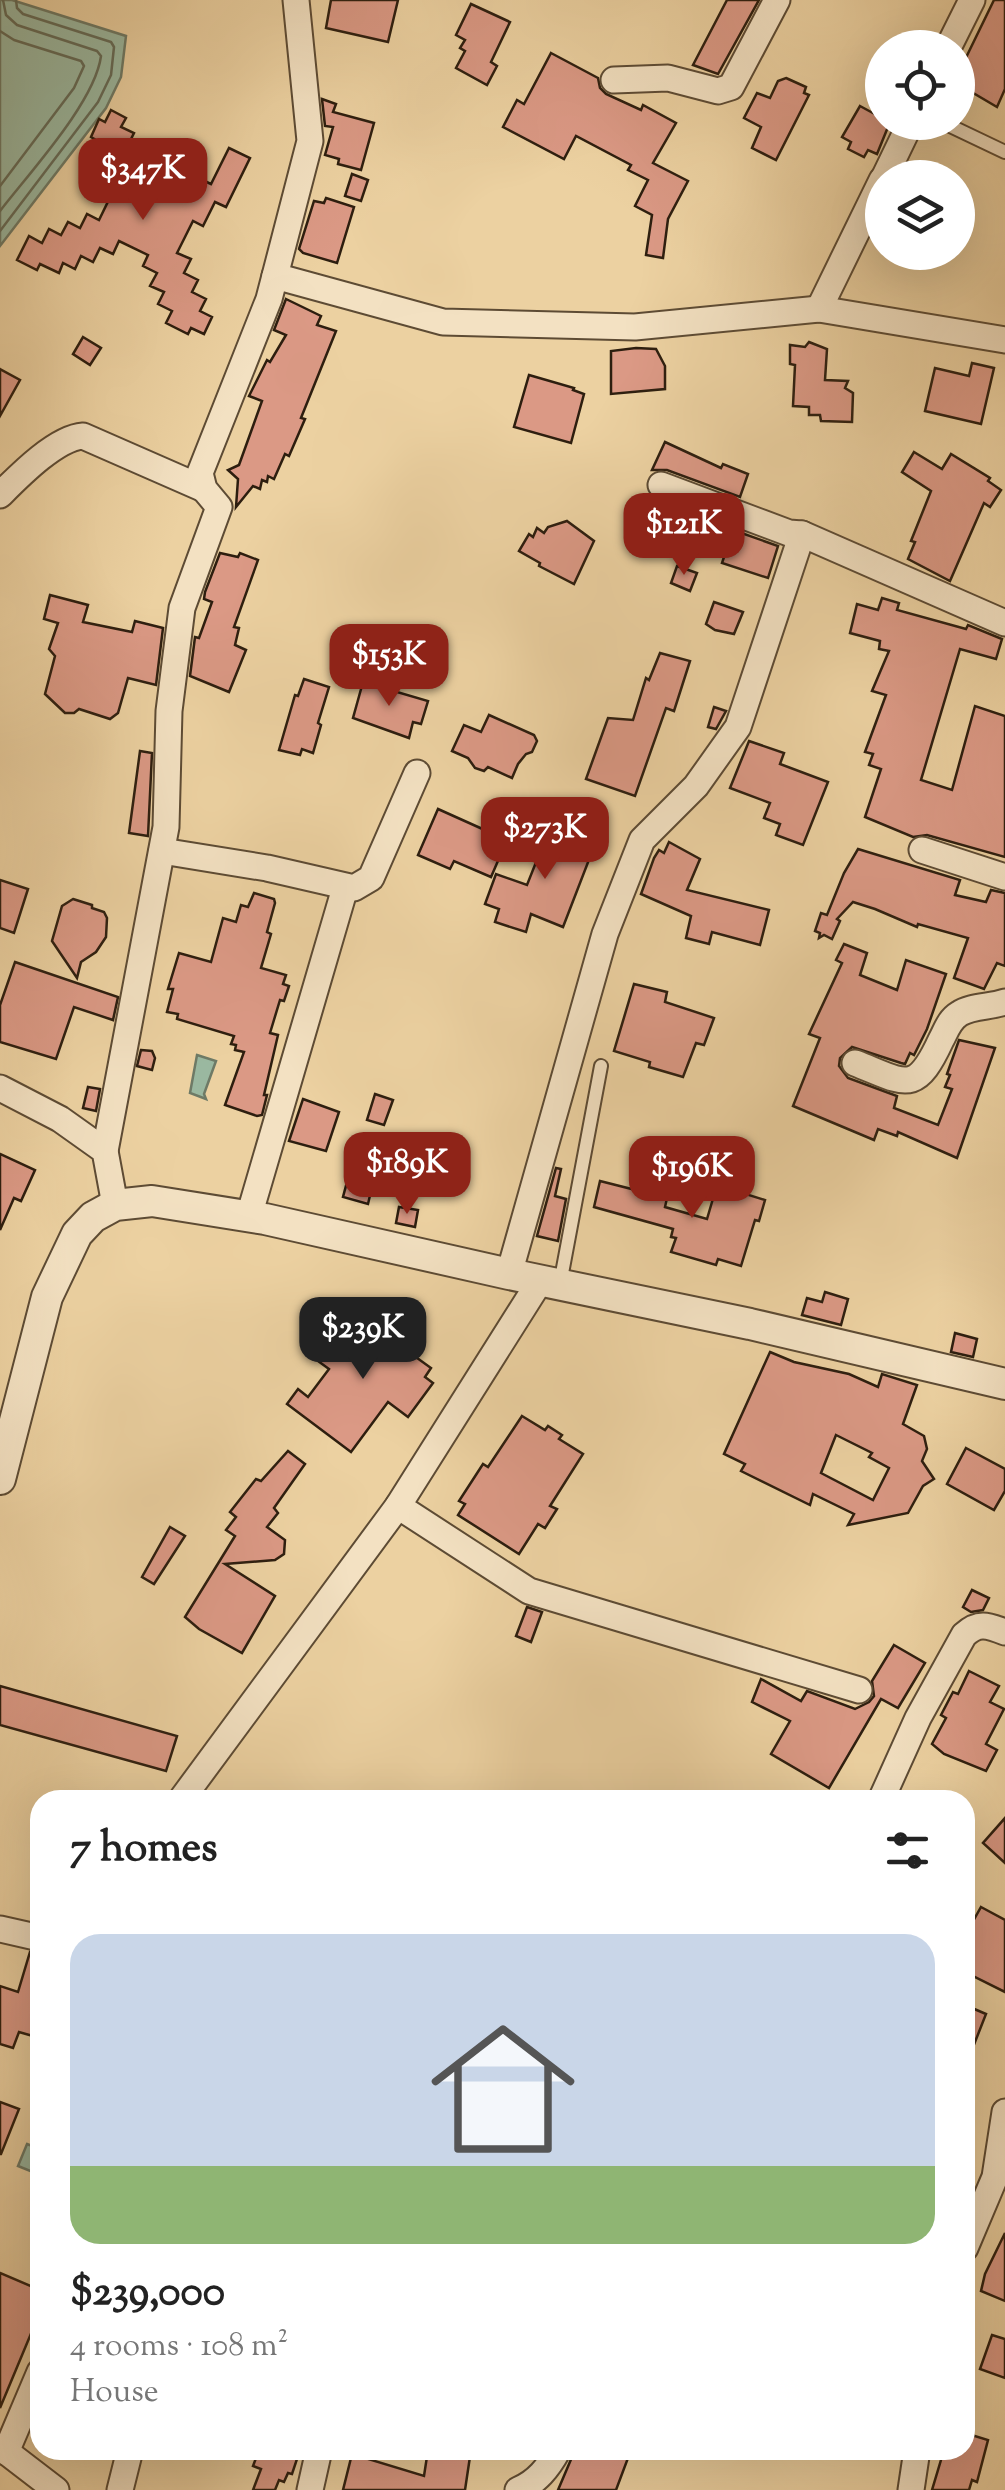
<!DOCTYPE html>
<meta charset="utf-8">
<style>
:root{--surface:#fff;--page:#f2f2f2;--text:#222;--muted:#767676;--line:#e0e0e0;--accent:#8f2418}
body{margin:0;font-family:"Sorts Mill Goudy",serif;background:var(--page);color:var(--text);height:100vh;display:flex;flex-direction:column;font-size:38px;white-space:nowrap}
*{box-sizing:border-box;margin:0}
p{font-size:32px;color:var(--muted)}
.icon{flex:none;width:55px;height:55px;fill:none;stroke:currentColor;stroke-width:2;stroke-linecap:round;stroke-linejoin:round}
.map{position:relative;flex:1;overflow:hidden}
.side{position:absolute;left:30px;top:1790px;width:945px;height:670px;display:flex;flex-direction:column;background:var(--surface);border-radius:30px;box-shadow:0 10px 40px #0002}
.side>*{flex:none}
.fabs{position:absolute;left:865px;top:30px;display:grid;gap:20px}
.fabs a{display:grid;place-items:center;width:110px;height:110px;border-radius:50%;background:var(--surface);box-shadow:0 10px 40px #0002;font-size:50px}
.price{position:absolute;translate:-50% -85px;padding:0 22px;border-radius:20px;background:var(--accent);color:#fff;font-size:32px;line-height:65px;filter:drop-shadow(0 2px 5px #0008)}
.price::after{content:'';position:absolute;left:50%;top:60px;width:30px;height:22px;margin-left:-15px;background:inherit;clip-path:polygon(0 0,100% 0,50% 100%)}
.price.current{background:#222;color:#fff}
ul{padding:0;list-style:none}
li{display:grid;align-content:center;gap:20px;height:530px;padding:0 40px}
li+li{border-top:2px solid var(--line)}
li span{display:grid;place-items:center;height:310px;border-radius:30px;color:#555}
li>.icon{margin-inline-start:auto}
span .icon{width:180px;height:180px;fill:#fffc;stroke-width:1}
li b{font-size:42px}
h2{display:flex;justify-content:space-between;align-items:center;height:120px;padding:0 40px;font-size:42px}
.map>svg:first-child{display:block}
.water{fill:#9ab8a0;stroke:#6e7a66;stroke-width:2.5}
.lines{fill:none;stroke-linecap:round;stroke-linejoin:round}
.shore{stroke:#646b58;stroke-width:2.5}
.building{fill:#db9985;stroke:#2d1e0f;stroke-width:2.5;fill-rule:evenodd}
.service-casing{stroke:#5d4b34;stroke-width:16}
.minor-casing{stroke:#5d4b34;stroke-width:29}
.tertiary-casing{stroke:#5d4b34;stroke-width:34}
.service{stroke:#f3e1c2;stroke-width:12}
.minor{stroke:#f3e1c2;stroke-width:25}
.tertiary{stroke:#f3e1c2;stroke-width:30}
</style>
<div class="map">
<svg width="1005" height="2490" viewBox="0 0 1005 2490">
<rect width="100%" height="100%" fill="#ecd1a1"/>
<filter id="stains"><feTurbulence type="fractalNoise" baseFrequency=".002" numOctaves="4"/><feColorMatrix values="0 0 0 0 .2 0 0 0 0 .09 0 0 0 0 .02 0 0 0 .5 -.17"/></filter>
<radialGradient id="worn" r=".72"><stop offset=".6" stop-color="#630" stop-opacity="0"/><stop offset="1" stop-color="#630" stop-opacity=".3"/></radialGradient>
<g class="water">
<polygon points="0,0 12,0 126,36 121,77 106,108 0,246"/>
<polygon points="197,1055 216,1061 204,1094 206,1099 190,1093"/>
<polygon points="27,2144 40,2149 40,2175 18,2166"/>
</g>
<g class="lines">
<g class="shore">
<polyline points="0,31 14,40 81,61 84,66 74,88 0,186"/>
<path d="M0,211C30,172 95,102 101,56L97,51L17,25L6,15L3,0"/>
<polyline points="0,231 98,102 111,75 114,47 111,42 23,14 17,8 16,0"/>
</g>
</g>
<g class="building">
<polygon points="331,0 398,0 388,42 326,28"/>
<polygon points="727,0 759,0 718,74 693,65"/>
<polygon points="994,0 1005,0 1005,89 997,107 958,84 958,74"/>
<polygon points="471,4 510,22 491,62 497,66 487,85 456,68 465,51 460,48 465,40 456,35"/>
<polygon points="551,53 598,78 600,88 606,94 641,110 643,105 676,123 653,163 688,181 668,219 663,258 646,255 652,215 635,206 648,180 628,170 631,165 576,136 564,159 503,127 517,100 524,104"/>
<polygon points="786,78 806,87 804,93 809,95 776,160 752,148 761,127 744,118 757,93 770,98 778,81"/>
<polygon points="322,99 336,104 333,112 374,123 361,170 338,164 339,159 325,155 333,127 325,126"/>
<polygon points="860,106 882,118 882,122 890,122 877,154 868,150 864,157 848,149 851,142 842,137"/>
<polygon points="111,110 126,118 121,127 134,133 128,145 141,152 135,164 150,171 144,183 173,198 180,184 193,190 198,178 211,184 229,148 250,158 226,207 215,202 203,226 193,221 177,253 191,259 184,273 198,280 192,292 206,299 200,311 212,317 204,334 191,328 188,334 166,323 172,311 158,304 164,292 150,286 157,273 143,266 148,255 119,241 113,254 100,248 93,262 81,256 75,269 63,263 59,273 40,264 37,270 17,260 29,236 42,243 49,229 61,235 68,222 80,228 87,214 99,220 116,185 101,178 108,165 99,161 103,154 92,148 96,140 91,137 99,119 105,122"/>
<polygon points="352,174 368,180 361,201 345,196"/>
<polygon points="326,198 354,207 337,263 303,253 299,249 314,201 324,203"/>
<polygon points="286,299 321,316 317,325 336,331 301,418 305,419 289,456 285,454 274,479 268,476 267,482 262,480 260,489 253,486 236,507 238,479 228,470 239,465 262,401 249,396 267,360 270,362 286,335 274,330"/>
<polygon points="83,337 101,348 90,365 73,354"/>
<polygon points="809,342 827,349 825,380 848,381 845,388 853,393 852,422 821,421 820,415 809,415 809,407 793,406 795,365 790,364 790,345 805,347"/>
<polygon points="636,348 656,349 665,366 665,389 611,394 611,351"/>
<polygon points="972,363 994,368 981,424 925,411 935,368 969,376"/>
<polygon points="0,369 20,380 0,416"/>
<polygon points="529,375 574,388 573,390 584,394 571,443 514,427"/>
<polygon points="665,442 721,468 723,464 748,474 740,497 667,470 652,470"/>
<polygon points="914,452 942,469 951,454 990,478 988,481 1001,490 990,507 984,503 950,581 908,559 915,542 911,541 931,491 902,472"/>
<polygon points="567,521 594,541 574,584 539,566 540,563 519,551 529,534 533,537 537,528 544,533 548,527"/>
<polygon points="733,530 778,546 768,578 722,563"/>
<polygon points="220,553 238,557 240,553 258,560 234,627 239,628 235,645 246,650 229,692 190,676 195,637 199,638 212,602 204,599 205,592"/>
<polygon points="677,566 697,573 690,591 671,583"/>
<polygon points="50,595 88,605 83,622 132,632 135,621 163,628 156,685 128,678 118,713 110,719 79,709 74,713 65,713 45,694 55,656 49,649 58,623 44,619"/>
<polygon points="882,598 899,603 897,610 966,629 968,625 1002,639 996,659 960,649 921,780 952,790 975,706 1005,716 1005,857 927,835 913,837 865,817 881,769 869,765 873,754 865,752 886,695 872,691 889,651 879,649 880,641 850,633 857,604 878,610"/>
<polygon points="714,602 743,612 734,634 715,630 706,624"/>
<polygon points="660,653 690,661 674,711 666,708 635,796 586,779 608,718 633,720 646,678 649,680"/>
<polygon points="304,679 329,687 318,723 321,725 313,753 302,749 300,755 279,750 295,695 298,696"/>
<polygon points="363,682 428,701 421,724 413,722 409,738 353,718"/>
<polygon points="714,707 726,711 716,729 708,727"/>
<polygon points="489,715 534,735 537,741 532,752 526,754 518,764 512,778 488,767 484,771 475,768 468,758 452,751 464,725 481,732"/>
<polygon points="749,741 784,753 780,764 828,782 803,845 776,835 780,824 764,818 770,803 730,788"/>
<polygon points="140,751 152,753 148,836 129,833"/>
<polygon points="438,809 507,840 491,877 454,861 450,869 418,855"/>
<polygon points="550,827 564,832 567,827 597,839 563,927 531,914 526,932 495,922 499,909 485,904 496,874 527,885"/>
<polygon points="669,842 700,859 687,890 769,910 760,945 712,932 709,944 686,938 691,916 641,894 654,858 659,850 664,853"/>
<polygon points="858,849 960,880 955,895 986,902 991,890 1005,893 1005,966 997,963 984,989 954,978 968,938 918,924 917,927 875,909 853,902 837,919 840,921 832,939 824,935 819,938 820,933 815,931 821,913 827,915 844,873"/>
<polygon points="0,880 28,889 14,933 0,928"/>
<polygon points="254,893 274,899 275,903 267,932 271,934 261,968 286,975 283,984 289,986 284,1001 280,1000 270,1033 278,1035 264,1095 267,1095 262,1115 257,1116 225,1105 244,1052 235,1050 236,1045 231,1044 234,1036 177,1019 178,1014 167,1012 173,989 168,989 179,953 211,962 223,918 236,922 241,905 248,907"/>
<polygon points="73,899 92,905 92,908 104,912 107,918 106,937 96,952 81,962 77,978 52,941 62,906"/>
<polygon points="844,944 867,953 860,975 897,990 906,960 946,974 927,1029 914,1055 910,1053 905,1064 901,1063 852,1047 840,1058 839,1066 848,1078 897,1096 894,1108 938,1125 952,1089 945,1087 950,1075 947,1074 959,1040 995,1048 957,1158 898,1132 897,1136 878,1129 874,1140 793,1106 820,1038 809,1034 842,963 836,960"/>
<polygon points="15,962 118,997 113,1020 74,1007 56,1059 0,1042 0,1005"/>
<polygon points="634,984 667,992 665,1002 714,1018 704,1045 696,1043 683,1077 649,1067 650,1062 614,1051"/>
<polygon points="141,1050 152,1051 155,1058 152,1070 137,1066"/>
<polygon points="88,1087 100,1089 96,1111 83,1108"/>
<polygon points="375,1094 393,1100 384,1125 367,1120"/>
<polygon points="303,1099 339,1112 326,1151 289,1141"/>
<polygon points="0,1154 35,1170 21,1201 14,1198 0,1230"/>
<polygon points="351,1167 375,1174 368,1204 343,1197"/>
<polygon points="556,1168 561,1169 555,1196 566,1199 558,1241 537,1236"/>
<polygon points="600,1181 667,1198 665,1207 707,1219 717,1185 765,1200 759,1221 755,1220 741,1266 718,1259 716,1265 671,1252 676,1238 671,1237 673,1229 594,1207"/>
<polygon points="399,1207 418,1210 415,1227 396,1223"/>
<polygon points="825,1292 848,1299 841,1325 802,1315 807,1298 822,1302"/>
<polygon points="354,1312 388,1336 392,1331 410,1344 406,1350 431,1368 425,1377 433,1383 408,1417 388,1402 351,1452 287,1404 298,1389 308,1397 329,1369 318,1361"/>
<polygon points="955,1333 977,1339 973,1357 951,1352"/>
<path d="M770,1352L794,1362L849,1374L878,1387L882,1374L917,1385L903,1424L924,1436L927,1449L922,1461L934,1479L923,1486L908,1513L848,1525L854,1514L813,1494L810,1505L741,1471L745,1464L724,1454ZM836,1435L872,1453L869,1457L889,1468L873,1500L821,1473Z"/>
<polygon points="522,1416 545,1430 548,1426 562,1435 559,1439 583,1454 550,1506 557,1509 545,1528 538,1524 519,1554 458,1515 465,1504 459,1501 472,1481 483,1464 488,1467"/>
<polygon points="966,1448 1005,1469 1005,1491 994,1510 947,1484"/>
<polygon points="288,1451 305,1464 274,1508 278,1513 267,1527 285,1540 284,1554 275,1560 225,1564 275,1596 242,1653 199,1629 185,1617 235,1536 226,1530 236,1517 230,1512 256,1479 261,1481"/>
<polygon points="170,1527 185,1536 154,1584 142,1577"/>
<polygon points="972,1590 989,1598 983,1610 971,1612 963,1607"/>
<polygon points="527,1607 542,1612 531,1642 516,1636"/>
<polygon points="894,1645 925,1663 898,1708 881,1699 829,1788 771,1754 790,1721 752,1702 761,1679 801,1701 807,1691 855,1709 869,1702 874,1696 872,1681"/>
<polygon points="969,1671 999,1686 990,1702 1004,1709 986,1744 997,1750 986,1771 944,1754 932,1744 946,1718 941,1715 953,1692 958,1694"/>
<polygon points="0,1686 177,1736 166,1771 0,1725"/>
<polygon points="1005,1818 1005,1863 983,1843"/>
<polygon points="981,1907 1005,1920 1005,1992 965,1972 965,1919 972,1923"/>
<polygon points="30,1952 40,1954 40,2038 19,2032 13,2048 0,2044 0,1986 18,1992"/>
<polygon points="965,2005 986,2014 966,2065 965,2065"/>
<polygon points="0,2102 19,2109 1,2154 0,2154"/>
<polygon points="1005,2233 1005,2301 981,2291 985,2274"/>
<polygon points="0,2273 40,2290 40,2312 0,2408"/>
<polygon points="992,2335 1005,2339 1005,2378 980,2369"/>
<polygon points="965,2433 988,2440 977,2482 972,2480 969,2490 932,2490 944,2450 965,2450"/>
<polygon points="259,2450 300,2450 292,2474 288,2473 284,2482 279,2480 275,2490 253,2490 261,2469 253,2466"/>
<polygon points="428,2450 471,2450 465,2490 343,2490 352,2454 424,2476"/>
<polygon points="575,2450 608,2450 628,2458 616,2490 558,2490"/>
</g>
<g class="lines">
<g class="service-casing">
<g id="service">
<polyline points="942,122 1005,152"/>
<polyline points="560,1284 601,1066"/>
</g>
</g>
<g class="minor-casing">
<g id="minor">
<polyline points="948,48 972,0"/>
<polyline points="614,80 668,78 718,91 731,87 777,0"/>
<polyline points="884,178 911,122"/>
<polyline points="275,276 443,322 635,327 819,309 1005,340"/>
<polyline points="819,309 882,180"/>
<polyline points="661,485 789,533 802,534 1005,623"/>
<path d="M0,495C19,476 56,438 83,436L204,489"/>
<polyline points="922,850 1005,877"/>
<polyline points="162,851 267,868 354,888 371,878 417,773"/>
<path d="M855,1063C906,1083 915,1096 941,1040C946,1031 949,1020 959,1014C970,1006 991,1007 1005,1002"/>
<polyline points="0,1088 60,1119 105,1151 115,1205"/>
<polyline points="105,1151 166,827 169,711 182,608 219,507 204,489 200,473 269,299 310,141 296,0"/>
<polyline points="249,1216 345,888"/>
<polyline points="509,1274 605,934 642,840 696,786 738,727 802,534"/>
<polyline points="398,1506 529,1591 859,1690"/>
<polyline points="181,1800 398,1506 540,1281"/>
<path d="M881,1800L918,1718L964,1635C978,1622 987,1625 1005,1632"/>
<polyline points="0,1929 40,1938"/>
<polyline points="965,2248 995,2177 1005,2112"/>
<polyline points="0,2447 56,2490"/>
<polyline points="6,2452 40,2372"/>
<polyline points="120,2490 130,2450"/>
<polyline points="310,2490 319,2450"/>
<path d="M518,2490C537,2482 548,2468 558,2450"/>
<polyline points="911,2490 917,2450"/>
</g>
</g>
<g class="tertiary-casing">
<polyline id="tertiary" points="0,1479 47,1297 77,1234 93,1217 115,1205 152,1201 265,1219 509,1274 750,1324 1005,1384"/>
</g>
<use href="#service" class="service"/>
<use href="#minor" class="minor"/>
<use href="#tertiary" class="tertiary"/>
</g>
<rect width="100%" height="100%" filter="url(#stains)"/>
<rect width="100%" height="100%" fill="url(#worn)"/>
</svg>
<div class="fabs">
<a><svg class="icon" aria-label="locate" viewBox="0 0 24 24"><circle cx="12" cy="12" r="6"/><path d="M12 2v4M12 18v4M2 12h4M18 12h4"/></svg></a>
<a><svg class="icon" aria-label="layers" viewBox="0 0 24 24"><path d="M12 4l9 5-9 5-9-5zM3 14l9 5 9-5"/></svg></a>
</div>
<b class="price" style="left:143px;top:223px">$347K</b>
<b class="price" style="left:684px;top:578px">$121K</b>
<b class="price" style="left:389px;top:709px">$153K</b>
<b class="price" style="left:545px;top:882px">$273K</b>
<b class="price" style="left:407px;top:1217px">$189K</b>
<b class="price" style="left:692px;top:1221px">$196K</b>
<b class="price current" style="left:363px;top:1382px">$239K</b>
<section class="side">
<h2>7 homes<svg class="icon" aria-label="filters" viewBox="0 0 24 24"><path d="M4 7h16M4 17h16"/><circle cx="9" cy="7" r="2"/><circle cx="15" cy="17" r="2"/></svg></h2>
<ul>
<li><span style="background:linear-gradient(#c9d6e8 75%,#8fb573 0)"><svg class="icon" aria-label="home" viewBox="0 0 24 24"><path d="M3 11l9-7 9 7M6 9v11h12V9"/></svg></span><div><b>$239,000</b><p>4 rooms · 108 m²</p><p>House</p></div></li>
</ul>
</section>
</div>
